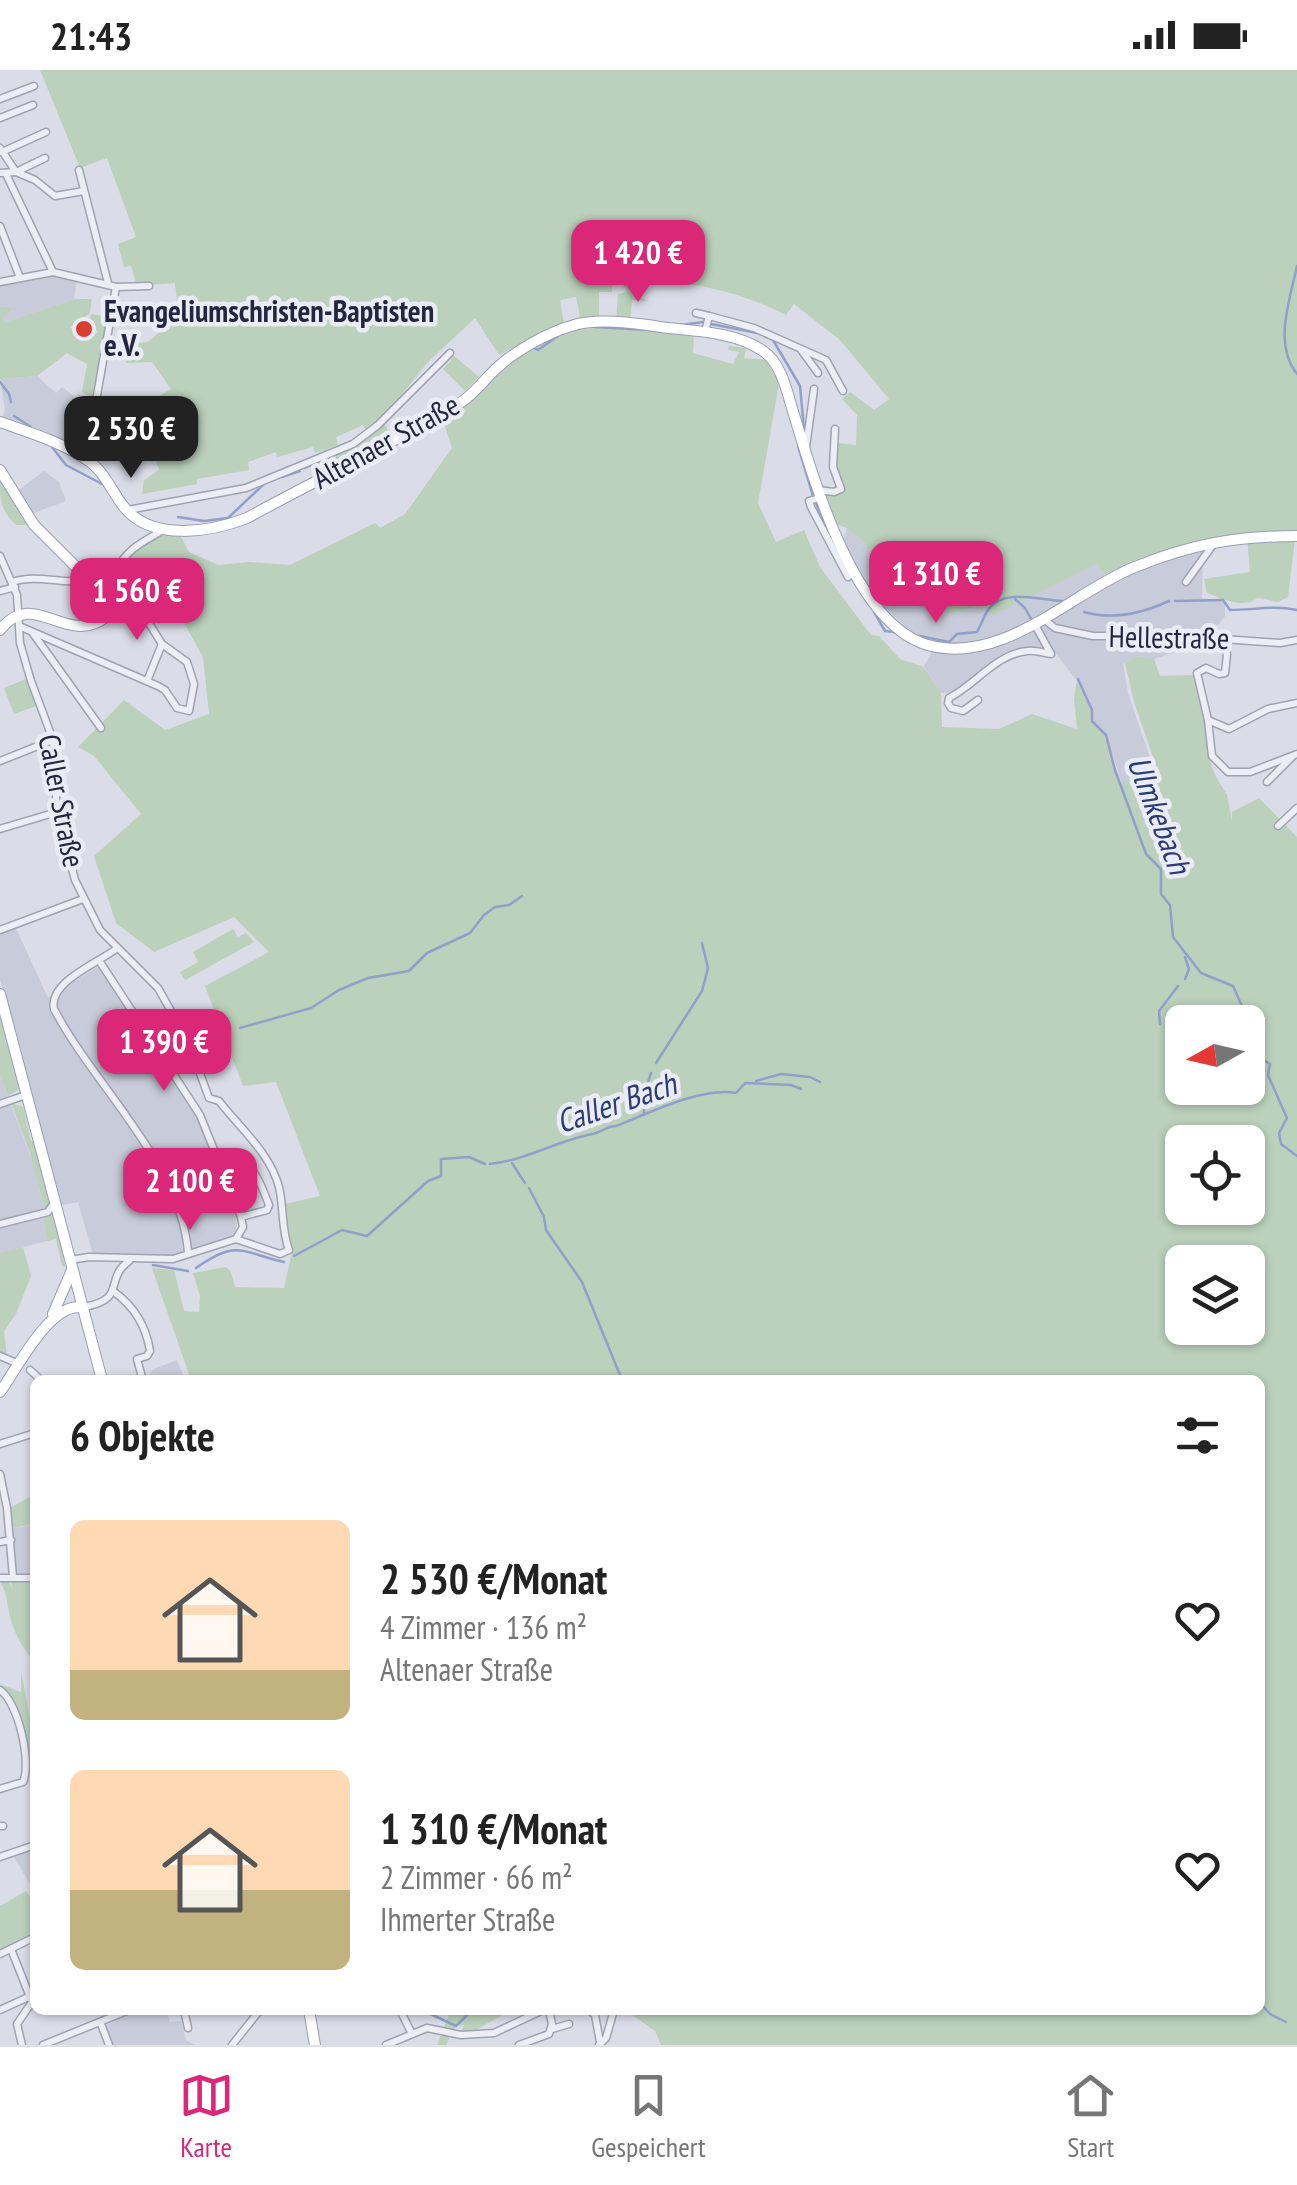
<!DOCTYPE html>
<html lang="de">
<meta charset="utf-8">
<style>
:root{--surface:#fff;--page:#f6f6f6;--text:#222;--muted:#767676;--line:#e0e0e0;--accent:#db2777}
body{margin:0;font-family:"PT Sans Narrow",sans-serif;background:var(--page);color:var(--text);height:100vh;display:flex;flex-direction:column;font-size:38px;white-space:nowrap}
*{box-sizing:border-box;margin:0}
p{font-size:32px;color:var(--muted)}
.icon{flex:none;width:55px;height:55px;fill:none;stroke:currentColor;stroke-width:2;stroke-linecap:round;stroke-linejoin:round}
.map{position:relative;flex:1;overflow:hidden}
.details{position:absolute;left:30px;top:1305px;width:1235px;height:640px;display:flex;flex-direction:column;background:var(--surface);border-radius:15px;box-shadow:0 2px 8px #0004}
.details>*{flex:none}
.needle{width:65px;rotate:262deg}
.tools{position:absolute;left:1165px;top:935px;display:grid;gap:20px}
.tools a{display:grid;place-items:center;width:100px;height:100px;border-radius:15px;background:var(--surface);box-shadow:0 2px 8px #0004;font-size:50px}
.price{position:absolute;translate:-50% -85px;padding:0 22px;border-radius:20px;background:var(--accent);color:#fff;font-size:32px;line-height:65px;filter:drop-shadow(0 2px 5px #0008)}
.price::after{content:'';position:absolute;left:50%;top:60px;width:30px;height:22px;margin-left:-15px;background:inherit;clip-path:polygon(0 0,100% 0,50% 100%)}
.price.current{background:#222;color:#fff}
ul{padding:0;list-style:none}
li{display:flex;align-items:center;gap:30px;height:250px;padding:0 40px}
li span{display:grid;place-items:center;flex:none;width:280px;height:200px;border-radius:15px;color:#555}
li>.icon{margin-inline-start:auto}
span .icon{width:120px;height:120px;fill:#fffc;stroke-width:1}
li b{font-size:42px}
h2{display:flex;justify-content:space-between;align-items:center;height:120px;padding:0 40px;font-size:42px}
.status{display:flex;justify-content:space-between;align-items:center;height:70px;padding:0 50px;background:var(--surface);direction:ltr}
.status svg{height:28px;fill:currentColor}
.menu{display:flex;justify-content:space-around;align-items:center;height:140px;border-top:2px solid var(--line);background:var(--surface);font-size:28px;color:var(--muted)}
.menu a{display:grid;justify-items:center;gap:5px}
.menu .current{color:var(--accent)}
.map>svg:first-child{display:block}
.built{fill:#c8cbd9}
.green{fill:#bbd1bb;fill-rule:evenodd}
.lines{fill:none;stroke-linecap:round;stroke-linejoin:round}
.stream{stroke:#91a0cb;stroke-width:2.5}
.minor-casing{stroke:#9fa2b1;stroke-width:9}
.major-casing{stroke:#999db3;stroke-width:12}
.minor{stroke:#edeef5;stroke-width:6}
.major{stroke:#fff;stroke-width:10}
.poi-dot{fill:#da3d31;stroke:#eaecf5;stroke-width:4}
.labels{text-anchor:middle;stroke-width:9;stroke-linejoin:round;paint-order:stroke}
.poi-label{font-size:30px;font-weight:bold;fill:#23273e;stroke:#eaecf5;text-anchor:start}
.street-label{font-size:30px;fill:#23273e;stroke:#eaecf5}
.water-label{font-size:32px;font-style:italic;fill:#2a3b75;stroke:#eaecf5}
</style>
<div class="status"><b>21:43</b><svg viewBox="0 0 49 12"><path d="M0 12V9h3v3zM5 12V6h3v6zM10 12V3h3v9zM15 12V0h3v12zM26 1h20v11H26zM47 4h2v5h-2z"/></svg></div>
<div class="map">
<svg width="1297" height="1975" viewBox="0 0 1297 1975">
<rect width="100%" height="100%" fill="#dadce7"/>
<g class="built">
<polygon points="50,205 77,209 74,229 6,252 0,244 0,214"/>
<polygon points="37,306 56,323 62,317 75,327 78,324 94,334 85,383 1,350 5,340 0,309"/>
<polygon points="44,401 59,412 66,431 31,444 16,422"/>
<polygon points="847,458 862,470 902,530 949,544 984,535 992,546 1096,493 1111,509 1203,475 1202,528 1225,533 1225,546 1219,554 1198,566 1196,575 1154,589 1137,586 1123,594 1128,623 1155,703 1122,713 1106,665 1093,650 1093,640 1084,620 1054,581 1031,580 995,594 959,622 941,623 924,596 938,571 913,565 875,528 842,474"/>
<polygon points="15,856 48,928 97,897 110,912 194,1039 217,1090 237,1155 233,1167 176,1185 93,1185 78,1132 57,1136 28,1023 22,982 0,910 0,862"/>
<polygon points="0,1006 32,1090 46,1145 43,1147 47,1171 0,1183"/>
<polygon points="177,1290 185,1310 144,1310 154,1299"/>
<polygon points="35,1455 35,1506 16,1505 11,1458"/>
<polygon points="35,1779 35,1811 30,1814 14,1787"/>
<polygon points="138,1940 166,1940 170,1952 181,1951 186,1970 195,1975 114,1975 104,1956"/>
</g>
<g class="green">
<path d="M40,0H1297V464L1243,465L1109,507L1096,494L992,546L984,535L949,544L902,530L862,470L847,458L829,452L817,420L840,421L833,397L836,373L856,375L857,345L842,329L850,322L874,340L889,329L840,270L794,234L786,245C741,222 683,207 633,214V224L648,231L632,230L630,251H616L618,224L627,222L622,213L612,216V222H599V250L581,251L576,227L560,230L564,254L499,285L475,248L427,293L382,350L390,364L340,393L334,382L368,364L363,355L336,367L338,375L315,383L313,377L277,387L276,382L248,392L249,400L197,409V414L142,424L144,410L159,400L137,339L171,319L152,292L126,293L125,275L148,272L179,246L175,213L137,216L131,196L124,197L118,174L136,167L107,88L80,98Z"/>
<polygon points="74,229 92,229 90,243 70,257 79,266 88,270 98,262 90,252 91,244 108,246 96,331 82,322 87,294 67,283 37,306 0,309 0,237 12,238 3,248 6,252"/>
<path d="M614,257L694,264L693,283L733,294L739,282L728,280L729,276L746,278L744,288L766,290L779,314L758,433L776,472L804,460L820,497L871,565L879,566L900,589L924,597L941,623L942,657L999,659L1032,644L1077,659L1074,629L1077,610L1091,640L1092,651L1105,666L1119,713L1158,701L1134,632L1125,593L1137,586L1154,589L1160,606L1195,605L1205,642L1208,685L1215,705L1227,725L1232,751V742L1259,728L1297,767V1975H661L655,1961L625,1940H1260V1310H191L152,1198L174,1200L184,1241L199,1242L200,1226L193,1203L226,1197L231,1202L235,1217L284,1218L292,1182L285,1134L320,1126L276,1012L243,1016L205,916L269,882L234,847L154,882L116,853L94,786L141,744L94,686L78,677L124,630L165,660L209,644L203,587L160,510L182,502L178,488L148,493L140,500L127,486L154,467L179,463L189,482L218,495L249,492L290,495L375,453L380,458L405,444L452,378L443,350C481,320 524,268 574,260C587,258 601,258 614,257ZM1182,952H1248V1018H1182ZM1182,1072H1248V1138H1182ZM1182,1192H1248V1258H1182Z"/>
<polygon points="454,286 479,307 465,321 443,299"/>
<path d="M0,411L28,455H16C1,441 0,431 0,411Z"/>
<path d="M1247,468L1295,469L1288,527L1278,532L1258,528C1241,539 1224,529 1207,523L1204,509L1250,502Z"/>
<polygon points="26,609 36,636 14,644 4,618"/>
<polygon points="233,859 238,867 246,863 254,872 185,910 180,902 198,892 193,882"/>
<polygon points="0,936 21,1018 8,1026 0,1006"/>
<polygon points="11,1033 23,1037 31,1071 35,1071 52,1130 45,1140 30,1083"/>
<polygon points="52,1145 56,1149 65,1197 62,1196 56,1169 47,1171 43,1146"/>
<polygon points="23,1177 31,1206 16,1244 4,1261 7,1287 0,1286 0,1183"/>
<polygon points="35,1424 35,1454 11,1458 8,1439"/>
<path d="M7,1508L13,1519L10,1510L35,1513L32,1559L35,1593C24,1579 16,1568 11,1550C7,1537 8,1524 0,1512Z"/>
<polygon points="21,1601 35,1675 35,1703 27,1705 13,1637 0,1614 21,1622"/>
<polygon points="26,1821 35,1833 35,1864 3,1881 0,1877 0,1836"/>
<polygon points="451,1940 512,1940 470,1963 461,1962 464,1955 456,1956 446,1975 437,1975"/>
</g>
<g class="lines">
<g class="stream">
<path d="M1297,196C1290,230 1273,274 1297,304"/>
<polyline points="711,254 757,263"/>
<polyline points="681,255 703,252"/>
<polyline points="594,257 650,260"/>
<polyline points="773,270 800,316 804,359"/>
<polyline points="534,278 538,280 558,266"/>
<polyline points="490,298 506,284"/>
<polyline points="0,312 9,324 11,332"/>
<polyline points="434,340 451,333"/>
<polyline points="14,346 31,357"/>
<polyline points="412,350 430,342"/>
<polyline points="798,376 813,426 834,475"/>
<polyline points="52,377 66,395 102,414"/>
<polyline points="328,388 344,389 389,362"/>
<polyline points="304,398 321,391"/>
<polyline points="282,407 300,401"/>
<polyline points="178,447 204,451 228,448 265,413"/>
<polyline points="1015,529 1025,538 1031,549"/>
<path d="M1175,531L1223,530L1230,540C1253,540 1274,535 1297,540"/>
<polyline points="874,542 885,561 894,562"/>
<path d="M1084,542C1112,550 1143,543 1169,531"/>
<path d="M920,566L949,572L957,564L977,562C981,555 984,546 988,540C1004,516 1044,532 1065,531"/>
<polyline points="1078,609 1092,640 1092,651 1106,665 1115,700 1146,784 1161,799 1161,824 1170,835 1173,867 1201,903 1233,916 1256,968 1253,984 1270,994 1268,1005 1287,1048 1279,1063 1281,1074 1297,1086"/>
<polyline points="1185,909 1189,899 1185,887"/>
<polyline points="1160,954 1159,941 1178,916"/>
<polyline points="240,958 311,938 339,920 368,908 409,901 427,883 470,863 484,845 495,837 509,835 522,826"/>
<polyline points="656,993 702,921 708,898 702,873"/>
<polyline points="756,1011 781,1004 810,1007 820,1012"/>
<polyline points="644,1045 645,1022 651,1003"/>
<polyline points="512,1093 525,1113"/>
<path d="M490,1094C527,1090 558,1070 593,1064C602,1062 606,1056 616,1056C647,1044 703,1016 736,1023L745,1013L791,1015L801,1019"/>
<polyline points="529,1118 544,1147 546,1160 582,1212 622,1310"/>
<polyline points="294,1186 342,1160 367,1166 428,1111 441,1106 441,1089 469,1087 485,1094"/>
<polyline points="153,1195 188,1201"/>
<path d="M196,1198C238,1169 240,1182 284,1192"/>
<polyline points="1260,1933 1270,1944 1286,1952"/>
<polyline points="422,1940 456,1956 472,1940"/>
</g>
<g class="minor-casing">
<g id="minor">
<polyline points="0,29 34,16"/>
<polyline points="0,48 33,35"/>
<polyline points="0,78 16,102 35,110 55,126 84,121"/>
<polyline points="2,82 46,62"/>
<polyline points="79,100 108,213"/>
<polyline points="0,103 16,102 45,88"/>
<polyline points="6,104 53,202"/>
<polyline points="0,156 20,208"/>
<polyline points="0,212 53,202 116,217 149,216"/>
<polyline points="696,243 709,246"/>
<polyline points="705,262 709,246 754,258 826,290 843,321"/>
<polyline points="802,281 818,303"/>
<polyline points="806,377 814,319"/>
<polyline points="86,388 116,217"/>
<polyline points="817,420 834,422 841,419 833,397 835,359"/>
<polyline points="819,428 809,431 811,437 848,507"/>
<polyline points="128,440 246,418 353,374 378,355 450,283"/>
<path d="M0,486L17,525L20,573L31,611L53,670L57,742L75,810L100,860L158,918L188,971L209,1028L219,1031C240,1058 270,1083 279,1117C284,1138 281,1159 289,1180L280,1184L236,1169L173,1189L89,1187L70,1190"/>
<path d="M12,512C40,503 64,516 89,509"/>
<polyline points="1186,512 1215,472"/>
<polyline points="0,521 15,517"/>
<polyline points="1045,550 1055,558 1093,566 1129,566 1154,571 1223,569 1280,573 1297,570"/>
<path d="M19,556L158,616L165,620L177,638L189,641L194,614L187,592L162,574L142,542L118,525L107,526C111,518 112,510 116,502C125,479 145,471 165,459"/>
<polyline points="32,562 101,658"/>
<polyline points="1223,569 1227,584 1225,603 1219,604 1206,598 1197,603 1208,650 1229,659 1268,639 1297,633"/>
<polyline points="147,611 162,574"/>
<path d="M978,630L963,641L951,638L948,633L949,628C975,615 996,584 1027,581C1035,580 1044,583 1051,584L1035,555"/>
<polyline points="1208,650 1212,686 1228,702 1250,702 1297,684"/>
<polyline points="0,691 53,670"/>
<polyline points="1267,712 1293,686"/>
<polyline points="1278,756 1297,738"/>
<polyline points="0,759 57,742"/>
<polyline points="0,860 83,829"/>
<path d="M116,879C98,893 48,912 54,939C94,1016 181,1093 188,1182"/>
<polyline points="100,892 200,1045 241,1147 243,1157 236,1169"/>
<polyline points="0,1034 26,1025"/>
<path d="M221,1091C251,1082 260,1112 269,1135L267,1140L241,1147"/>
<polyline points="0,1154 48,1142 53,1134"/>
<path d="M113,1221C134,1236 146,1255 150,1281L147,1286L137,1289L142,1307"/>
<path d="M84,1237C128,1229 103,1210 129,1191"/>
<polyline points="0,1286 19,1294"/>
<polyline points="30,1300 41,1310"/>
<polyline points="0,1374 35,1363"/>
<polyline points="0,1404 7,1438 13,1507"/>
<polyline points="0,1472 11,1470"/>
<polyline points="0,1508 35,1508"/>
<path d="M0,1620C18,1632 32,1692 23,1712L0,1719"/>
<polyline points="0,1756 3,1756"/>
<polyline points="0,1787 35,1775"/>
<polyline points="11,1879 32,1932 17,1954 22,1975"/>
<polyline points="0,1884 35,1867"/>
<polyline points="0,1940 35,1924"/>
<polyline points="184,1940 188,1958"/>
<polyline points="400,1940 412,1964"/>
<polyline points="589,1940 595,1945 600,1972"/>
<polyline points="101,1954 109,1975"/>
<polyline points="552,1959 569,1954"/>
<polyline points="43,1975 129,1940"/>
<polyline points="232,1975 260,1940"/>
<polyline points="386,1975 427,1958 461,1965 494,1963 543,1940"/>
<polyline points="519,1975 549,1964 552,1954 549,1940"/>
<polyline points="599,1975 606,1968 614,1940"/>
</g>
</g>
<g class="major-casing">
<g id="major">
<path d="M0,352C28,362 61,372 86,389C105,401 111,421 124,437C152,472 211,462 247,448C318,409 392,374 460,333C476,323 485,308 498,297C517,280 547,263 571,256C599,247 639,254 668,258C698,261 738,263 763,281C783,294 788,327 795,348C815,413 855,555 928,575C1003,596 1072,522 1135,497C1191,474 1237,466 1297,466"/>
<path d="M0,400L34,455L112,533L107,546C66,579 35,516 0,560"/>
<polyline points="0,924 102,1310"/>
<polyline points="53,1244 72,1200"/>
<path d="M0,1322C17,1299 51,1230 83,1238"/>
<polyline points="309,1940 315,1975"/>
</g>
</g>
<use href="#minor" class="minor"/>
<use href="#major" class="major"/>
</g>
<circle class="poi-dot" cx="84" cy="259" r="10"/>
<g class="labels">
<g class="poi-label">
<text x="104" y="252">Evangeliumschristen-Baptisten<tspan x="104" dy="34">e.V.</tspan></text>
</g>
<g class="street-label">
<text transform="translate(386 372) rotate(-29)" y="10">Altenaer Straße</text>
<text transform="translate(1169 568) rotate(1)" y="10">Hellestraße</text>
<text transform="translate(61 731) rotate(79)" y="10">Caller Straße</text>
</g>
<g class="water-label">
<text transform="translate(1159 745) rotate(69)" y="11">Ulmkebach</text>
<text transform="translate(616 1033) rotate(-19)" y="11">Caller Bach</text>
</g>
</g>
</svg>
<div class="tools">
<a><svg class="needle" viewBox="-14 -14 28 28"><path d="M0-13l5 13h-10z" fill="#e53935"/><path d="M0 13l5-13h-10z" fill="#767676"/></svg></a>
<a><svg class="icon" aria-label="locate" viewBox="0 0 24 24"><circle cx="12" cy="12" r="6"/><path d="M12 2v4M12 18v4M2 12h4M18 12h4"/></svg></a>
<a><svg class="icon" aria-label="layers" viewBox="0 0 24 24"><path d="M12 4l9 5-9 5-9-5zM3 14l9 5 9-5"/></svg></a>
</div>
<b class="price" style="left:638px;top:235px">1 420 €</b>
<b class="price current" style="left:131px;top:411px">2 530 €</b>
<b class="price" style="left:936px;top:556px">1 310 €</b>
<b class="price" style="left:137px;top:573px">1 560 €</b>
<b class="price" style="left:164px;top:1024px">1 390 €</b>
<b class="price" style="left:190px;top:1163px">2 100 €</b>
<section class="details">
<h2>6 Objekte<svg class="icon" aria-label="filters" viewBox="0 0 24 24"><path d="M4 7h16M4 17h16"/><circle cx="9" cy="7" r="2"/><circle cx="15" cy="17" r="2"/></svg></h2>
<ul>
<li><span style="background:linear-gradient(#ffd9b3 75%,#c2b280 0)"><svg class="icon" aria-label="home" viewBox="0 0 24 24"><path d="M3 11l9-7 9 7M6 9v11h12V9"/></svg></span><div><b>2 530 €/Monat</b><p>4 Zimmer · 136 m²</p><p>Altenaer Straße</p></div><svg class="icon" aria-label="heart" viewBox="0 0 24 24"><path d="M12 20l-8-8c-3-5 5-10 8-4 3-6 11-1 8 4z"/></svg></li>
<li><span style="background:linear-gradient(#ffd9b3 60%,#c2b280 0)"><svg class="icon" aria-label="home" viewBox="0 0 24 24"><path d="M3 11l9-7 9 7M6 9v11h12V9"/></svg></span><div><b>1 310 €/Monat</b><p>2 Zimmer · 66 m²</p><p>Ihmerter Straße</p></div><svg class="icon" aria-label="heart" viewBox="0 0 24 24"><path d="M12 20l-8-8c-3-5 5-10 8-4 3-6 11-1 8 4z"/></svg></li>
</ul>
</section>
</div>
<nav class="menu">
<a class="current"><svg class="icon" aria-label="map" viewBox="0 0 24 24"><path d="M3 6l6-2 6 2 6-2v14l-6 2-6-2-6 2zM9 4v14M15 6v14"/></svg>Karte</a>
<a><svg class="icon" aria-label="saved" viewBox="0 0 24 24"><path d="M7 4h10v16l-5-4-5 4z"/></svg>Gespeichert</a>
<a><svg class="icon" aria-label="home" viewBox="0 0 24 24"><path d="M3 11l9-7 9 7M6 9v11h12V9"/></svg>Start</a>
</nav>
